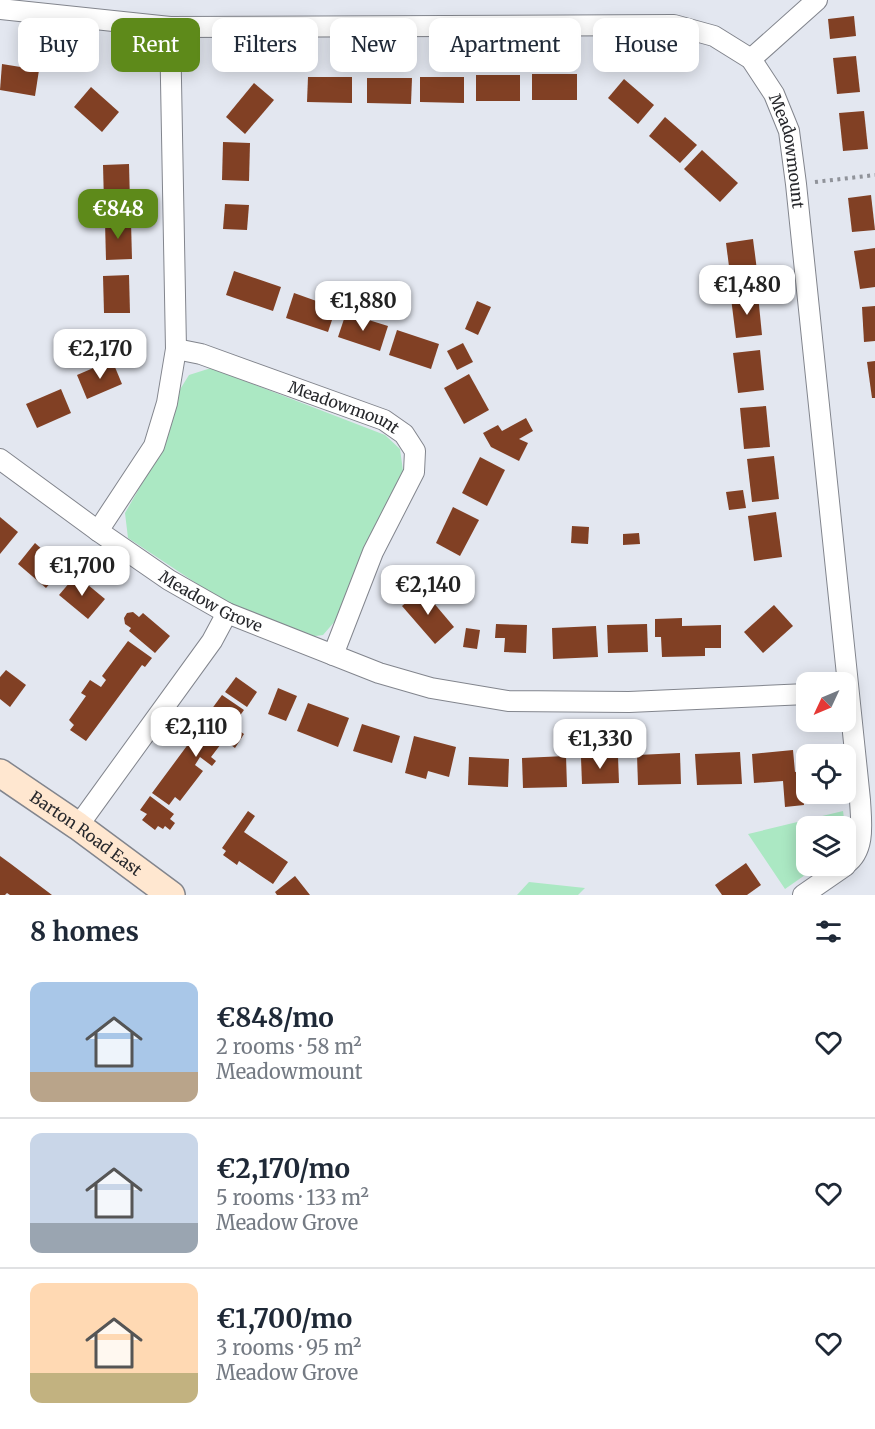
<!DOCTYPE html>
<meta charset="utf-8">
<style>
:root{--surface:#fff;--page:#f2f2f3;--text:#1f2937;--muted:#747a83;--line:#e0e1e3;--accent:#5e8a1a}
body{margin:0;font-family:Merriweather,serif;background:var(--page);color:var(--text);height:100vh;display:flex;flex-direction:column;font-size:22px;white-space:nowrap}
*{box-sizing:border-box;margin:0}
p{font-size:20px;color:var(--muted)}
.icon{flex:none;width:33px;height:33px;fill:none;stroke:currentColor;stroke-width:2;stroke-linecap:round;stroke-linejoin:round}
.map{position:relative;height:895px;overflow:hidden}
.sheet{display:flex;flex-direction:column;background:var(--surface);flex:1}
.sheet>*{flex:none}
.top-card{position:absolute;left:18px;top:18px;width:840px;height:54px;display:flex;gap:12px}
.needle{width:39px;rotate:226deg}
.controls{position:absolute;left:796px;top:672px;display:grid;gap:12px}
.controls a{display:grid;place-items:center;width:60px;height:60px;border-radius:12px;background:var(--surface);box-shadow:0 3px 15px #0003;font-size:30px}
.price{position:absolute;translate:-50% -51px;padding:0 14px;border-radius:12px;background:#fff;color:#222;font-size:20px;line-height:39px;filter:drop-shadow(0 2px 3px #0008)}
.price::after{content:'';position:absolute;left:50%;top:36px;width:18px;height:14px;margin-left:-9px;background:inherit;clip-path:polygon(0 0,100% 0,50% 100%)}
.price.on{background:var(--accent);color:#fff}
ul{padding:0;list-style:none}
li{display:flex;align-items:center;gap:18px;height:150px;padding:0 30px}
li+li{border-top:2px solid var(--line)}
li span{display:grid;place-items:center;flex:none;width:168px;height:120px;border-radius:12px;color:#555}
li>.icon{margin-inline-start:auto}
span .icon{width:72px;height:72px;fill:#fffc;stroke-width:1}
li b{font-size:26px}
h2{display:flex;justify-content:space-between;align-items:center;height:72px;padding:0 30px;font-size:26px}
.chip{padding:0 21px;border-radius:12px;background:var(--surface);box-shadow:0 3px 15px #0003;font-size:21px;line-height:54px}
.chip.on{background:var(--accent);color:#fff}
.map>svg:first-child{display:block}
.green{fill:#abe8c3}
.building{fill:#814024}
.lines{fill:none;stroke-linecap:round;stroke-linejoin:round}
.street-casing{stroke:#82858d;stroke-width:22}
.secondary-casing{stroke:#82858d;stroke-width:30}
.path{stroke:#90939a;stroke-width:4;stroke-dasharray:3 4.5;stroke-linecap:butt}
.street{stroke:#fff;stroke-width:20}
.secondary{stroke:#ffe7d0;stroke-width:27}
.labels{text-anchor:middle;stroke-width:6;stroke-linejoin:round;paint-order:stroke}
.street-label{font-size:16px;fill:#27282c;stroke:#f1f5fe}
</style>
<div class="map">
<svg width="875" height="895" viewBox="0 0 875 895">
<rect width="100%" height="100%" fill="#e3e7f0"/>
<g class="green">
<polygon points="211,368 385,435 400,449 403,471 367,546 336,620 323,635 308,637 220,599 128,538 125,513 163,447 179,391 189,375"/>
<polygon points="843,811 845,826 807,826 807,866 818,866 785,889 748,834"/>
<polygon points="529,882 585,888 578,895 517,895"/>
</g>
<g class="building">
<polygon points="854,16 856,36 830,39 828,19"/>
<polygon points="856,56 860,92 837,94 833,58"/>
<polygon points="2,64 39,70 35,96 0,90"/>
<rect x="532" y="74" width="45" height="26"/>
<rect x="476" y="75" width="44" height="26"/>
<polygon points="308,77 352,77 352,103 307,102"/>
<polygon points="420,77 464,77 464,103 420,102"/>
<polygon points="367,78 412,78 411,104 367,103"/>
<polygon points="624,79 654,105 638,124 608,98"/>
<polygon points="254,83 274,100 245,134 226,117"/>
<polygon points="91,87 119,112 102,132 74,107"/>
<polygon points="864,111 868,149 843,151 839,113"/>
<polygon points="665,117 697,145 680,163 649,136"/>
<polygon points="223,142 250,143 249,181 222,180"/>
<polygon points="702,150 738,183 720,202 684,169"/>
<polygon points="129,164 130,202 104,203 103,165"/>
<polygon points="871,195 875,230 852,232 848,198"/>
<polygon points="225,204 249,205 247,230 223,229"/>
<polygon points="131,221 132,259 106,260 105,222"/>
<polygon points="753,239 758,278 731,282 726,243"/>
<polygon points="875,248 875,287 860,289 854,251"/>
<polygon points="234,271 281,287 273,311 226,295"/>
<polygon points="129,275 130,313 104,313 103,276"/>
<polygon points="294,293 336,308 328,332 286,318"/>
<polygon points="758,295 762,335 736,338 731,298"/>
<polygon points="477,301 491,307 478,335 465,329"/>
<polygon points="875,306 875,341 864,342 862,307"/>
<polygon points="346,313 388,326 380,351 338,337"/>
<polygon points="397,330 439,344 431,369 389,355"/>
<polygon points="463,343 473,362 457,370 447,351"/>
<polygon points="760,350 764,390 738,393 733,353"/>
<polygon points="112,360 122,384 87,399 77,375"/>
<polygon points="875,361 875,398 872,398 867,362"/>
<polygon points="469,374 489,410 464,424 444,388"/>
<polygon points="61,389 71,413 37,428 26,404"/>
<polygon points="766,406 770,447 744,449 740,408"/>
<polygon points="526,418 533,431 519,439 528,443 519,461 491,447 483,433 498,425 502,431"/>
<polygon points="774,456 779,499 752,502 747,459"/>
<polygon points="480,457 505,470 487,506 462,493"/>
<polygon points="743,490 746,508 729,510 726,492"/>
<polygon points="453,507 479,520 460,556 436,543"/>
<polygon points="776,512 782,557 754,561 748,516"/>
<polygon points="0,517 18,532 0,554"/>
<polygon points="572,526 589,527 588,544 571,543"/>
<polygon points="639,533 640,544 623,545 623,534"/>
<polygon points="35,543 63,568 46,588 18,564"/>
<polygon points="76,575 105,599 88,619 59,595"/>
<polygon points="422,589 454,627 435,644 402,606"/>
<polygon points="774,605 793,626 763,653 744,632"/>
<polygon points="133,612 139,617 143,613 170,636 155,653 129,631 131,628 125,624 124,618 127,613"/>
<polygon points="682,618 682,626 721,625 721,648 705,648 705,656 662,657 661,637 655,637 655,619"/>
<polygon points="496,624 527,625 526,653 504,652 505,638 495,638"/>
<polygon points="647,624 648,652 608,653 607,625"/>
<polygon points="596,626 598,657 553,659 552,628"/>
<polygon points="466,628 480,630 477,649 463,647"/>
<polygon points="128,641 152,658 145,667 142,665 86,741 70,730 74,725 69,720 86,696 81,693 90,680 101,687 106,680 102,676"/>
<polygon points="6,670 26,685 10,707 0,699 0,677"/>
<polygon points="236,677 257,692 247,707 225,692"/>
<polygon points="278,688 297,696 286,721 268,714"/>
<polygon points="222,695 244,710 233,725 211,710"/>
<polygon points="308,703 349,718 338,747 297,731"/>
<polygon points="212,712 244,734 235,748 224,740 211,757 216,761 212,766 200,757 195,765 203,771 180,801 175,797 169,805 152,793"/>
<polygon points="362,724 400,736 392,763 353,751"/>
<polygon points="414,736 456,747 449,777 428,771 426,779 405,773"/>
<polygon points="793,750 795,772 802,771 804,805 785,807 783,781 754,783 752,754"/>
<polygon points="740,752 742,784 697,785 695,754"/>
<polygon points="680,753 681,784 638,785 637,755"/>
<polygon points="566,756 567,787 523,788 522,758"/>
<polygon points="618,756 619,783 582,784 581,758"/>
<polygon points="469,757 509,759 508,787 468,785"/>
<polygon points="150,796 174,814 170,819 175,823 170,830 165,826 163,829 158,826 155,830 142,820 147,814 140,810"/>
<polygon points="248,811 255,816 244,832 288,862 273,884 239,861 237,865 223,855 226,851 222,848"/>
<polygon points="0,856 11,864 52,895 10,895 7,893 5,895 0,895"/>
<polygon points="746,863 761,885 747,895 722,895 715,885"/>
<polygon points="295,876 310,895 277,895 275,892"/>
</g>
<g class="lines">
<g class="street-casing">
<g id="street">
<path id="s1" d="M0,9L170,27L674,25L714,36L751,59L774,94L789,131L796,184L860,800C861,821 866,850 846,864"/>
<polyline points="751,59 817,0"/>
<path id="s2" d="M176,349L201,354L384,420L404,434L415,451L414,472L373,552L333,655"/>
<path id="s3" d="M0,459L98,531L169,580L227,613L379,673L431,688L508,701L629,702L807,694"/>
<polyline points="98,531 154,446 167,403 176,349 170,27"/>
<polyline points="78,826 212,641 227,613"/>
<polyline points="803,895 845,866"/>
</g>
</g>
<g class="secondary-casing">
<g id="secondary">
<path id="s4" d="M0,773L78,826L171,895"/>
</g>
</g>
<polyline class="path" points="815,182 875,175"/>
<use href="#street" class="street"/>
<use href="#secondary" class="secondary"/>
</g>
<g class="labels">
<g class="street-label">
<text dy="6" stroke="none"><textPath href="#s1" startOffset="861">Meadowmount</textPath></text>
<text dy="6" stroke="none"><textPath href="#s2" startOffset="178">Meadowmount</textPath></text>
<text dy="6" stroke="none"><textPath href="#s3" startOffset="255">Meadow Grove</textPath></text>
<text dy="6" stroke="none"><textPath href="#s4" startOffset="105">Barton Road East</textPath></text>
</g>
</g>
</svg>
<div class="controls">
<a><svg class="needle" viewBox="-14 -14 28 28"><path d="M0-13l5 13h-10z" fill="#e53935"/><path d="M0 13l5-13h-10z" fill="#747a83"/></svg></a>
<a><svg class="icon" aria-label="locate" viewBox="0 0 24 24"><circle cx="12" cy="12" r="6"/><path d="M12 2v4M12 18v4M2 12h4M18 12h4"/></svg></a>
<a><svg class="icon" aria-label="layers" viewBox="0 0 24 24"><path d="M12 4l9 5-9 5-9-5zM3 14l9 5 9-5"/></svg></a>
</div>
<b class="price on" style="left:118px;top:240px">€848</b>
<b class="price" style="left:747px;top:316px">€1,480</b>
<b class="price" style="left:363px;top:332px">€1,880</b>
<b class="price" style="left:100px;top:380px">€2,170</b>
<b class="price" style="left:82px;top:597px">€1,700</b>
<b class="price" style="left:428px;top:616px">€2,140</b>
<b class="price" style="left:196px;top:758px">€2,110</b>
<b class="price" style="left:600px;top:770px">€1,330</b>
<div class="top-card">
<a class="chip">Buy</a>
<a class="chip on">Rent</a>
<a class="chip">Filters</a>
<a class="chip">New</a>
<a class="chip">Apartment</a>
<a class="chip">House</a>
</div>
</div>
<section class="sheet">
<h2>8 homes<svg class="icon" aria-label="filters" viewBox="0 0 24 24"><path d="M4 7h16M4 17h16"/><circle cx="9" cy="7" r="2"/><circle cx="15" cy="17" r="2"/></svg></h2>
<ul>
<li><span style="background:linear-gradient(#a9c7e8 75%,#b9a48a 0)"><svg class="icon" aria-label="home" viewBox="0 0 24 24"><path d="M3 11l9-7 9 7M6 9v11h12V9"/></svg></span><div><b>€848/mo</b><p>2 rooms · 58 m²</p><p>Meadowmount</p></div><svg class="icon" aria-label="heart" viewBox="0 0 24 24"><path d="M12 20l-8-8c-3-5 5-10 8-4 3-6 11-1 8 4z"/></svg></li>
<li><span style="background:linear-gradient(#c9d6e8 75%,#9aa5b1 0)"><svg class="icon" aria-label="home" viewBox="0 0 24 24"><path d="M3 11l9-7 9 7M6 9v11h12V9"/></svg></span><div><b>€2,170/mo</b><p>5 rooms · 133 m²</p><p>Meadow Grove</p></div><svg class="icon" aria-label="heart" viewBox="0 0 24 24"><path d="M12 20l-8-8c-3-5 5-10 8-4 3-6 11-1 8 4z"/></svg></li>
<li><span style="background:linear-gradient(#ffd9b3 75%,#c2b280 0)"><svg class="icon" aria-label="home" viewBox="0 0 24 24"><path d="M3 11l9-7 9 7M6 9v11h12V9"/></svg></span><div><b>€1,700/mo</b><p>3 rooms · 95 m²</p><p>Meadow Grove</p></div><svg class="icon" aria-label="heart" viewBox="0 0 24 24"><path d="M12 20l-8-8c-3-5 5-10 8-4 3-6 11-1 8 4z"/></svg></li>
</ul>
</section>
